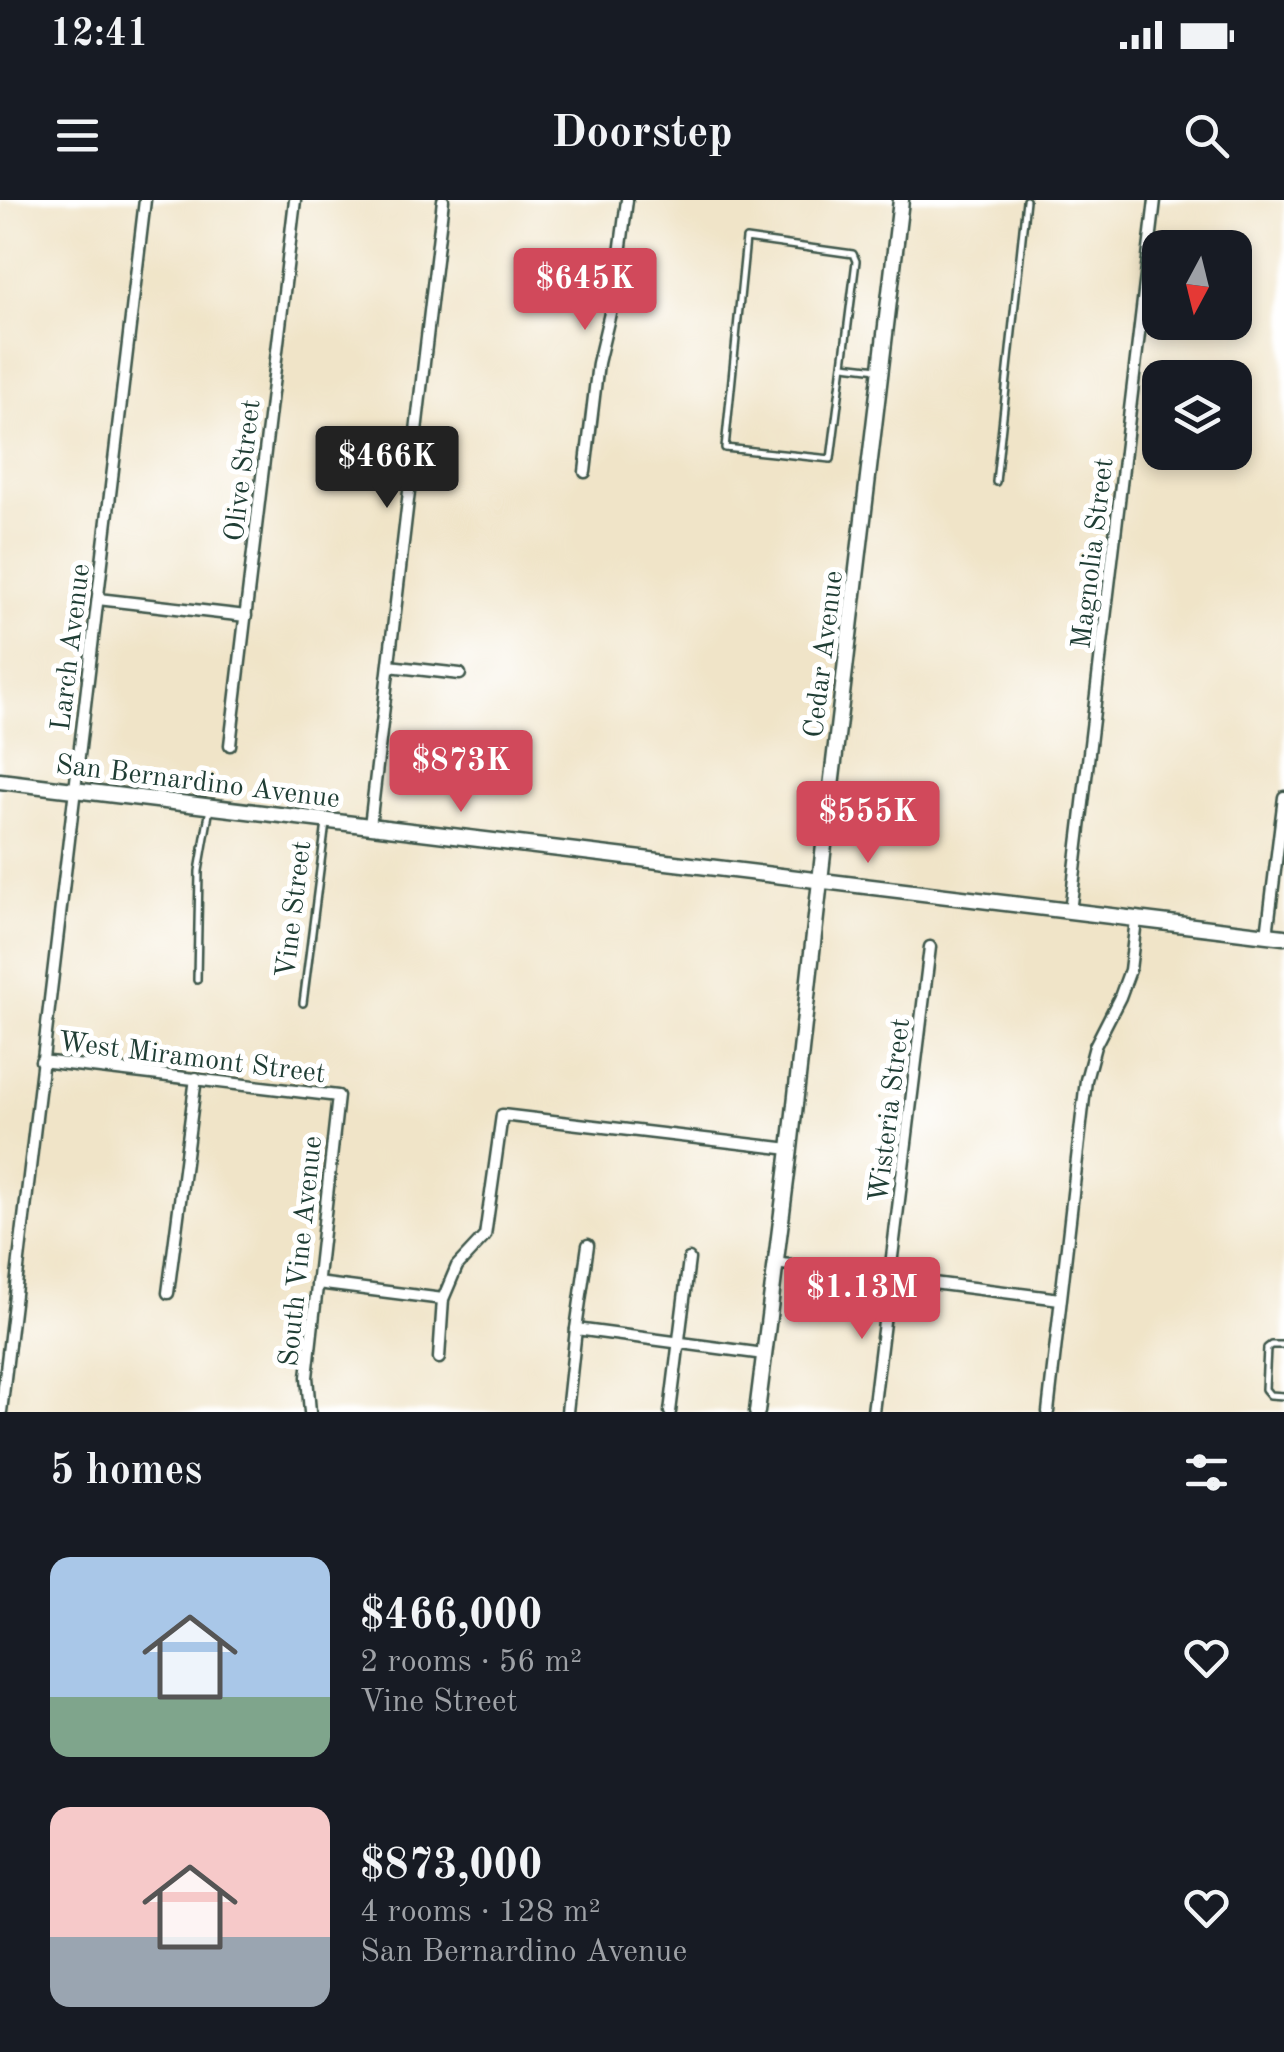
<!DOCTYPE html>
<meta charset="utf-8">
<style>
:root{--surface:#171b24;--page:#242831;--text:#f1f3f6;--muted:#9ea1a6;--accent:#d1495b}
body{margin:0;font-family:"Old Standard TT",serif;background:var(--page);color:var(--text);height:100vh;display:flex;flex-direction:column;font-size:38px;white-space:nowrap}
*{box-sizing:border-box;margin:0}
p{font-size:32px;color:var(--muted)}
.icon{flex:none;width:55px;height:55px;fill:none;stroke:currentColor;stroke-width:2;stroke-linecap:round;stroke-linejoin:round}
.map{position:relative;height:1212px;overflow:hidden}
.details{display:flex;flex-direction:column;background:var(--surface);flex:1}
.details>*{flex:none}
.needle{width:65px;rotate:187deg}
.controls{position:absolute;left:1142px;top:30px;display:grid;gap:20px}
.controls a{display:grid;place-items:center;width:110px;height:110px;border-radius:20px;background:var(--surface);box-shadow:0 5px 15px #0003;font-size:50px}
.price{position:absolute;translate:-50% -85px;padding:0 22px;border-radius:10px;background:var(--accent);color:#fff;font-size:32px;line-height:65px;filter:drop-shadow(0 2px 5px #0008)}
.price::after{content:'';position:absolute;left:50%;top:60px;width:30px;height:22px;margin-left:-15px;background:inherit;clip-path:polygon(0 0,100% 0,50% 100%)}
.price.on{background:#222;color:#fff}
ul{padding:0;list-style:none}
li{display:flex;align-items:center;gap:30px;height:250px;padding:0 50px}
li span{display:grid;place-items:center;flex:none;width:280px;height:200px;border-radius:20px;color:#555}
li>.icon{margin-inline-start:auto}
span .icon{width:120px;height:120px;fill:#fffc;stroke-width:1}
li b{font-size:42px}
h2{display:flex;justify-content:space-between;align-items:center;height:120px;padding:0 50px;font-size:42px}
.status{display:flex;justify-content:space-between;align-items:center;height:70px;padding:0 50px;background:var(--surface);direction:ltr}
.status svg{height:28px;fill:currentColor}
header{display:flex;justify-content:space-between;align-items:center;height:130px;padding:0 50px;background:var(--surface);font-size:45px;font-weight:700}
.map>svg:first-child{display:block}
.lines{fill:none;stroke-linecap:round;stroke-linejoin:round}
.service-casing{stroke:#3e564a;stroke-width:10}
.minor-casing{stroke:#3e564a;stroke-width:15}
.secondary-casing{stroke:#3e564a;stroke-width:19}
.service{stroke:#fff;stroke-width:5}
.minor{stroke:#fff;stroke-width:10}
.secondary{stroke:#fff;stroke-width:14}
.labels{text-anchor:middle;stroke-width:10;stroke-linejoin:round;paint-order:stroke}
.street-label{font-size:28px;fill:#1f3d34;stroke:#fff}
</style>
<div class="status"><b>12:41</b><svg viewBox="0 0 49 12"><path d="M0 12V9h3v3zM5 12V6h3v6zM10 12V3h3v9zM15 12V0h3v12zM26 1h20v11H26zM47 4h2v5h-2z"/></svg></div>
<header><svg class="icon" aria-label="menu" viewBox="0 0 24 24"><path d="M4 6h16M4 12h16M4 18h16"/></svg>Doorstep<svg class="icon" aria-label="search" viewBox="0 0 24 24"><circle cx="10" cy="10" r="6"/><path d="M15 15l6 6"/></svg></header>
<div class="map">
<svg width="1284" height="1212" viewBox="0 0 1284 1212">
<rect width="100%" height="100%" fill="#fff"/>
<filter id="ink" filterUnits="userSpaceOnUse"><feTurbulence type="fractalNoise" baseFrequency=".01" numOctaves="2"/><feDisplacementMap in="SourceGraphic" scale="20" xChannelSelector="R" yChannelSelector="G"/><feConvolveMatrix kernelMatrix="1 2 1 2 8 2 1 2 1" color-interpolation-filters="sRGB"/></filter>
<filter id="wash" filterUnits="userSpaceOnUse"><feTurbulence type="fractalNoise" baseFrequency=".0048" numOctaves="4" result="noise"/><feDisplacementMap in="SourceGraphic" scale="40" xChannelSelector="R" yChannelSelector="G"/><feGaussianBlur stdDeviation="2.25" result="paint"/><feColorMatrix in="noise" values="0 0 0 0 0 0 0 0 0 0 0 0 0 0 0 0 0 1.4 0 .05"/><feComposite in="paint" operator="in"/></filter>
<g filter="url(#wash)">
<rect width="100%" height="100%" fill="#f0e4c8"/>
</g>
<g filter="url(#ink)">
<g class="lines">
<g class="service-casing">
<g id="service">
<polygon points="746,39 853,54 856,61 831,259 725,248"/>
<polyline points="844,165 878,169"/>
<polyline points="996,282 1026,0"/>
<polyline points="197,780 199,671 210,608"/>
<polyline points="303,803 326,623"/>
<polyline points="1284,1145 1271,1145 1267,1148 1265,1189 1270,1195 1284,1196"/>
</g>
</g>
<g class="minor-casing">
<g id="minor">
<polyline points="585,272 598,163 615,92 627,0"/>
<polyline points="98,399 246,416"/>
<polyline points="389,466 460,474"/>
<polyline points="230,545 295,0"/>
<polyline points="370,626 443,0"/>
<polyline points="1070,712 1155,0"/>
<polyline points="1267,735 1284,597"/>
<polyline points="41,861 338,896 307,1177 310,1212"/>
<polyline points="774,1063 1060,1099"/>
<polyline points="317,1083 443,1099"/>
<polyline points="168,1093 196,878"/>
<polyline points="576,1129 588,1045"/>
<polyline points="439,1158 443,1099 457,1066 485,1036 502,915 790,949"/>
<polyline points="1,1212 145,0"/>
<polyline points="567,1212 576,1129 764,1154"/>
<polyline points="670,1212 689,1059"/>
<polyline points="873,1212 930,747"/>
<polyline points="1048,1212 1086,880 1095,846 1120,797 1130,770 1136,720"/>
</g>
</g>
<g class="secondary-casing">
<g id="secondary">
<polyline points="0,581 1284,737"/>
<polyline points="757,1212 790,949 823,654 901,0"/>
</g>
</g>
<use href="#service" class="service"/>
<use href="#minor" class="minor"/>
<use href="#secondary" class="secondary"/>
</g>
</g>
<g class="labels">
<g class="street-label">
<text transform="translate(241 270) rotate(-83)" y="10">Olive Street</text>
<text transform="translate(1091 353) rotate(-83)" y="10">Magnolia Street</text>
<text transform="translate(69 447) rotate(-83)" y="10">Larch Avenue</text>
<text transform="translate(822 454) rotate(-83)" y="10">Cedar Avenue</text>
<text transform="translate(198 580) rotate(7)" y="10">San Bernardino Avenue</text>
<text transform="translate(292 709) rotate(-83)" y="10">Vine Street</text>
<text transform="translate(192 856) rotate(7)" y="10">West Miramont Street</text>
<text transform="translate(888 910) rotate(-83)" y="10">Wisteria Street</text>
<text transform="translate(299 1051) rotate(-84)" y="10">South Vine Avenue</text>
</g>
</g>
</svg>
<div class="controls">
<a><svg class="needle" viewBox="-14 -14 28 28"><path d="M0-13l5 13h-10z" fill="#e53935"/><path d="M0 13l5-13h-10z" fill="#9ea1a6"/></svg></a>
<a><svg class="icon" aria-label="layers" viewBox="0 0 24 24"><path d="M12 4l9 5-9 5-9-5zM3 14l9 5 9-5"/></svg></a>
</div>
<b class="price" style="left:585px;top:133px">$645K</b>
<b class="price on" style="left:387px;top:311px">$466K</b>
<b class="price" style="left:461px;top:615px">$873K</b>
<b class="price" style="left:868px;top:666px">$555K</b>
<b class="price" style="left:862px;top:1142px">$1.13M</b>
</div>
<section class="details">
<h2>5 homes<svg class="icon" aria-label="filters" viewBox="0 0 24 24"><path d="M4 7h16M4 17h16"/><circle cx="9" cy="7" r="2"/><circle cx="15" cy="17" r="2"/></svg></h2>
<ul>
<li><span style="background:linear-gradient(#a9c7e8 70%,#7fa58c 0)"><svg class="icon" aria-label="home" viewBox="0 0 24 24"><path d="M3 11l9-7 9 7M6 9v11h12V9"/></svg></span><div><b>$466,000</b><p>2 rooms · 56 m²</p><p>Vine Street</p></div><svg class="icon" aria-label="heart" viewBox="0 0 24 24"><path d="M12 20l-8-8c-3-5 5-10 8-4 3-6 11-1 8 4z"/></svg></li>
<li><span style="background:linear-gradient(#f6c9c9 65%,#9aa5b1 0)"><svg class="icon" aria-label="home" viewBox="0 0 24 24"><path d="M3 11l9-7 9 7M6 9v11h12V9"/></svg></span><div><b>$873,000</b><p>4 rooms · 128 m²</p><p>San Bernardino Avenue</p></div><svg class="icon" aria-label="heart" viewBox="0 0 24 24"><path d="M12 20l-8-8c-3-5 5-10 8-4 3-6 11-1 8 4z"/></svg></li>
</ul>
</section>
